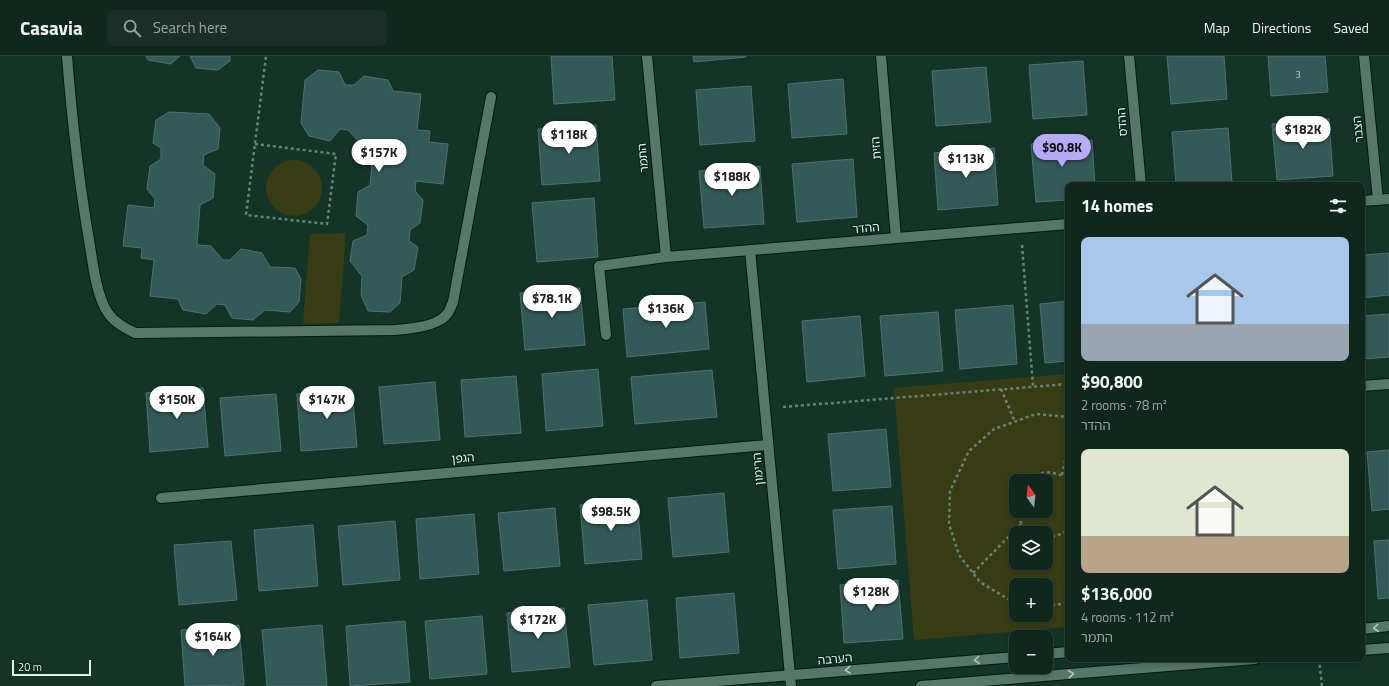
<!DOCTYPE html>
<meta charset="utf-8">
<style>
:root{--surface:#10271e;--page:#192f27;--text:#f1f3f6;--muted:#9ca5a4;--line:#30443c;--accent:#b7abf8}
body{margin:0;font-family:"Titillium Web","Noto Sans Hebrew",sans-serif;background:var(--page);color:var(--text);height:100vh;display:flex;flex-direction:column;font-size:15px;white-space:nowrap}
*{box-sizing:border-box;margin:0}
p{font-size:13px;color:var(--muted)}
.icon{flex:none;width:22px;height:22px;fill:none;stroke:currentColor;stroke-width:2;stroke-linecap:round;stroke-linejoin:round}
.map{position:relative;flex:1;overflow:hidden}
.sheet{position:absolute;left:1065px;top:126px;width:300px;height:480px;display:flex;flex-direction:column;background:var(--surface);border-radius:8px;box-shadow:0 2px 6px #0003,0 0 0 1px var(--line)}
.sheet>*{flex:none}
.needle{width:26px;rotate:345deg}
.buttons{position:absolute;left:1009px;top:418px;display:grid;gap:8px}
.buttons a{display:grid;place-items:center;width:44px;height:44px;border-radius:8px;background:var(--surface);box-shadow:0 2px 6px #0003,0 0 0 1px var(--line);font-size:20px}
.scale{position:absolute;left:12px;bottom:10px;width:79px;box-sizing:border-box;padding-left:4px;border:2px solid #e0f1e9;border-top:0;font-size:11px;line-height:14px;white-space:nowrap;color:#e0f1e9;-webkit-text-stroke:3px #0a2a1e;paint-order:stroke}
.price{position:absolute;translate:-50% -34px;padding:0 9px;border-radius:14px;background:#fff;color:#222;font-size:13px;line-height:26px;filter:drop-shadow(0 1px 2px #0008)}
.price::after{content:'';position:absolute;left:50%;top:24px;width:12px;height:9px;margin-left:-6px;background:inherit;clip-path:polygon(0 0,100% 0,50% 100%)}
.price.current{background:var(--accent);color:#111}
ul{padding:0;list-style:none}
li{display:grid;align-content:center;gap:8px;height:212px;padding:0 16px}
li span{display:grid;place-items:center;height:124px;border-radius:8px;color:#555}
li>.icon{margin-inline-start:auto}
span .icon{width:72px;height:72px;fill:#fffc;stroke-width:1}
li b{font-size:17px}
h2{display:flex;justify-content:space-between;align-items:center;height:48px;padding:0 16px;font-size:17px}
header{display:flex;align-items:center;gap:24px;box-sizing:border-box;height:56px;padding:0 20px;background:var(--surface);border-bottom:1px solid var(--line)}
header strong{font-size:19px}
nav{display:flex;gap:22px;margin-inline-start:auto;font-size:14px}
.search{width:280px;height:36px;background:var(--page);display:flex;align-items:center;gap:10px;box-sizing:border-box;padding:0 14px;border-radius:8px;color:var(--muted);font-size:15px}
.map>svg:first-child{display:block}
.green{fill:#383c14;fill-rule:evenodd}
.building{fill:#345a58;stroke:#4c7270}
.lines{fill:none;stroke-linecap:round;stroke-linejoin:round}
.service-casing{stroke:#001b10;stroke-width:12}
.minor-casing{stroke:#001b10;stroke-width:12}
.tertiary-casing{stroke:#001b10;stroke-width:12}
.path{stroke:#698277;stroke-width:2.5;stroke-dasharray:3 3;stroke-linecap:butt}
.service{stroke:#577768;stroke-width:10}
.minor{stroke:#577768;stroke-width:10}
.tertiary{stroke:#577768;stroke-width:10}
.oneway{stroke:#b0c6bc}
.labels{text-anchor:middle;stroke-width:3;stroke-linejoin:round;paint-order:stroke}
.number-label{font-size:10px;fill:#b5cbc5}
.street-label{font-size:12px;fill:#e0f1e9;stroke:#0a2a1e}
</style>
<header>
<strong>Casavia</strong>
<div class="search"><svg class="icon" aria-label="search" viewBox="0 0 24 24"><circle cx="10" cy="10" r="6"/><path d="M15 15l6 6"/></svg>Search here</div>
<nav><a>Map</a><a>Directions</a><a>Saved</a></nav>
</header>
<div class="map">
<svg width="1389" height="630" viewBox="0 0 1389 630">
<rect width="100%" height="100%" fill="#153428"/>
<g class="green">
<circle cx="294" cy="132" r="28"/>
<polygon points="346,177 339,267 303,268 310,178"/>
<path d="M1068,318V571L914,584L894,332ZM1016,425H1046V455H1016ZM1016,477H1046V507H1016ZM1016,529H1046V559H1016Z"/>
</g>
<g class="building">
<polygon points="146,0 180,0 171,8 148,4"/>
<polygon points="190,0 230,0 230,5 218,14 196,12"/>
<polygon points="551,0 612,0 615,44 554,48"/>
<polygon points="693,0 746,0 746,1 694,6"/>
<polygon points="1167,0 1224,0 1227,43 1171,48"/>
<polygon points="1268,0 1325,0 1328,36 1271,40"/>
<polygon points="1083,5 1087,59 1033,63 1029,9"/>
<polygon points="986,11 991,66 936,70 932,15"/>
<polygon points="318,14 339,16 345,29 354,29 364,20 388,24 393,35 421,38 417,74 430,75 429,86 448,88 443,128 416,125 415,135 423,144 420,167 410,174 409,185 418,191 414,214 402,221 400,247 390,256 368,255 361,239 362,220 350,205 353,185 367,179 368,169 356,160 358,136 370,129 374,88 360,87 348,74 340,73 330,85 309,80 301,67 305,24"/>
<polygon points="843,23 847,78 792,82 788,28"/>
<polygon points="751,30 755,85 700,89 696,34"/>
<polygon points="169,56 209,58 220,72 218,93 204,99 203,109 215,118 213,142 200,149 197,189 211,190 223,204 230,204 241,193 262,197 270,211 295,212 301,223 299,246 290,256 265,254 253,264 232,262 225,249 217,248 206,258 183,254 178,243 150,240 154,204 141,202 142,192 123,190 128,149 154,152 155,143 147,133 150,110 161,103 161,92 153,87 156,64"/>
<polygon points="1329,63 1333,120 1277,124 1272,68"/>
<polygon points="596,69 600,125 542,129 538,73"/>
<polygon points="1228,72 1232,127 1209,129 1176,129 1172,76"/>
<polygon points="1092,84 1095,129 1068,129 1068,144 1036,146 1031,88"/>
<polygon points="994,92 998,149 938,154 934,97"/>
<polygon points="853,103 857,161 797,166 792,108"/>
<polygon points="760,110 764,168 704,172 699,115"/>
<polygon points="594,142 598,201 537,206 532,147"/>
<polygon points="1389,197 1389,239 1362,242 1362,199"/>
<polygon points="580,232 585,289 525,294 520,237"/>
<polygon points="1068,245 1068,305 1045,307 1040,248"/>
<polygon points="705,246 709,293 627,301 623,253"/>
<polygon points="1013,249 1017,308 960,313 955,254"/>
<polygon points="938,256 943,315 885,320 880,260"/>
<polygon points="1389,258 1389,301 1362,303 1362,260"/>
<polygon points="860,260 865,320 807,326 802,265"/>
<polygon points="598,313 603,370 546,375 542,318"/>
<polygon points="712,314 717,361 635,368 631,321"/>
<polygon points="516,320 521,377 465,381 461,324"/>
<polygon points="435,326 440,384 384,388 379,331"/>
<polygon points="203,332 208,391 150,396 146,337"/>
<polygon points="352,333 357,391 301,395 297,338"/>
<polygon points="276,338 281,395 225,400 220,342"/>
<polygon points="886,373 891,431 833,435 828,378"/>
<polygon points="1389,394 1389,453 1372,455 1367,396"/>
<polygon points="724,437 729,496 673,501 668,442"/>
<polygon points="637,444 642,503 585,508 580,449"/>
<polygon points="892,450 896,508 838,513 833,454"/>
<polygon points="555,452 560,510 504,515 498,457"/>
<polygon points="474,458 479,518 420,523 416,463"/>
<polygon points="395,465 400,524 343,529 338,470"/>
<polygon points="313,469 318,530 259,535 254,474"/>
<polygon points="1389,484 1389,542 1378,543 1374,485"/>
<polygon points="231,485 237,544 179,549 174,489"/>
<polygon points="898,524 903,583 844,587 840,529"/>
<polygon points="734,537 739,597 680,602 676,542"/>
<polygon points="647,544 652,604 594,609 588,549"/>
<polygon points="564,552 570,611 512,616 507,557"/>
<polygon points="482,560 487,618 430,623 425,565"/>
<polygon points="405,565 410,626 350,630 346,570"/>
<polygon points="239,569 244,629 185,630 181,574"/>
<polygon points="322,569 327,630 267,630 262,574"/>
</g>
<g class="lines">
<g class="service-casing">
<g id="service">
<path d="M67,0C72,64 79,127 90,190C93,210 97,241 108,257C115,267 125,272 135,277L395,274C409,273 439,270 447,258C450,255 451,250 453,246L491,41"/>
<polyline points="606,279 599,210 666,201"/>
</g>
</g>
<g class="minor-casing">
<g id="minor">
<polyline points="647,0 666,201 1068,168"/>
<polyline points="881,0 896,182"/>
<polyline points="1129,0 1141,129"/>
<polyline points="1364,0 1378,144"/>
<polyline points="1362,145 1389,143"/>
<polyline points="750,194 791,630"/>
<polyline points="1362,330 1389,328"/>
<polyline points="161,442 768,389"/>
</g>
</g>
<g class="tertiary-casing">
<g id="tertiary">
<polyline points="1362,573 1389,570"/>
<polyline points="1362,594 1389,592"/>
<polyline points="1046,598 1068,596"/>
<polyline points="656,630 1016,601"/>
<polyline points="921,630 1255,603"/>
</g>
</g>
<g class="path">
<polyline points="255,88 336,98 327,168 246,159 266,0"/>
<polyline points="1022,189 1033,330"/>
<polyline points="1001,333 1015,366"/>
<polyline points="783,351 1068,328"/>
<polyline points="1062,419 1068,391"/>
<path d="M1025,425C1038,414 1055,414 1068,423"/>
<path d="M1016,442C1013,455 1020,471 1033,477"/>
<path d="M1046,481C1054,481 1061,479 1068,474"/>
<polyline points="973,517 1021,468"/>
<polyline points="1016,545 1008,543 980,526 959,499 949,468 950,435 969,395 994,373 1036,358 1068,361"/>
<polyline points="1046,550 1068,547"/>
<polyline points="1319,603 1322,630"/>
</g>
<use href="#service" class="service"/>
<use href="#minor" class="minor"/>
<use href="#tertiary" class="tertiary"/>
</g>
<defs><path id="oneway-chevron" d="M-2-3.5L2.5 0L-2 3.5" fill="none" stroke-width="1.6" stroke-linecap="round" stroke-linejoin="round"/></defs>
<g class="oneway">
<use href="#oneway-chevron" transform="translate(1376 572) rotate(175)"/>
<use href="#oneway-chevron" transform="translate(977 604) rotate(175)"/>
<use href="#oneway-chevron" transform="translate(848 614) rotate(175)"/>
<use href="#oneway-chevron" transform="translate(1071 618) rotate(-5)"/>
</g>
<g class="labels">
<g class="number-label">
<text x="1298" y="22">3</text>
</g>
<g class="street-label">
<text transform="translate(1122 66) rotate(-95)" y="4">ההדס</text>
<text transform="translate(1358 73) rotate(-96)" y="4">הצבר</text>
<text transform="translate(876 92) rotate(-95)" y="4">הזית</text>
<text transform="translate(643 102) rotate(-95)" y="4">התמר</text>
<text transform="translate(866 172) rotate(-5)" y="4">ההדר</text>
<text transform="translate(463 402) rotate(-5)" y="4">הגפן</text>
<text transform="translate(758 413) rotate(-95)" y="4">הרימון</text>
<text transform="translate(835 603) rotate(-5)" y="4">הערבה</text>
</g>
</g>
</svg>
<div class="buttons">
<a><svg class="needle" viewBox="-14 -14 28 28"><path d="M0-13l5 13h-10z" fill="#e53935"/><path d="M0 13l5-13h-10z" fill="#9ca5a4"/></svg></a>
<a><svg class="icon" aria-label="layers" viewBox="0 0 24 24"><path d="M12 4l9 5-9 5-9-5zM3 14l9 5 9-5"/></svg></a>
<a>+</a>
<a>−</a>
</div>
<div class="scale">20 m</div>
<b class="price" style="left:1303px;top:94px">$182K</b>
<b class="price" style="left:569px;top:99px">$118K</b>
<b class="price current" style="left:1062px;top:112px">$90.8K</b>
<b class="price" style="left:379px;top:117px">$157K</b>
<b class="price" style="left:966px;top:123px">$113K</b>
<b class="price" style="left:732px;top:141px">$188K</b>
<b class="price" style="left:552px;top:263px">$78.1K</b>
<b class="price" style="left:666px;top:273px">$136K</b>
<b class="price" style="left:177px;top:364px">$150K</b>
<b class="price" style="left:327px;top:364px">$147K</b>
<b class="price" style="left:611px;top:476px">$98.5K</b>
<b class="price" style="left:871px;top:556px">$128K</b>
<b class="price" style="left:538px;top:584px">$172K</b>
<b class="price" style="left:213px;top:601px">$164K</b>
<section class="sheet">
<h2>14 homes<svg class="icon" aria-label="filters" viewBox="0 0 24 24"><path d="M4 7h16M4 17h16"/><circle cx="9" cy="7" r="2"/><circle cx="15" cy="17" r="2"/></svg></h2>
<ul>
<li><span style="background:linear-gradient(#a9c7e8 70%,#9aa5b1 0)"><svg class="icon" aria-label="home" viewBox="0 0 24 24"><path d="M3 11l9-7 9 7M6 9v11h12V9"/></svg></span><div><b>$90,800</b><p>2 rooms · 78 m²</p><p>ההדר</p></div></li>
<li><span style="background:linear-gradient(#dfe7d0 70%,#b9a48a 0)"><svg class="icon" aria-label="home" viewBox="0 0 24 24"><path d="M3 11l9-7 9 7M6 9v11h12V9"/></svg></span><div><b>$136,000</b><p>4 rooms · 112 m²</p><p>התמר</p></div></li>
</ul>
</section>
</div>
